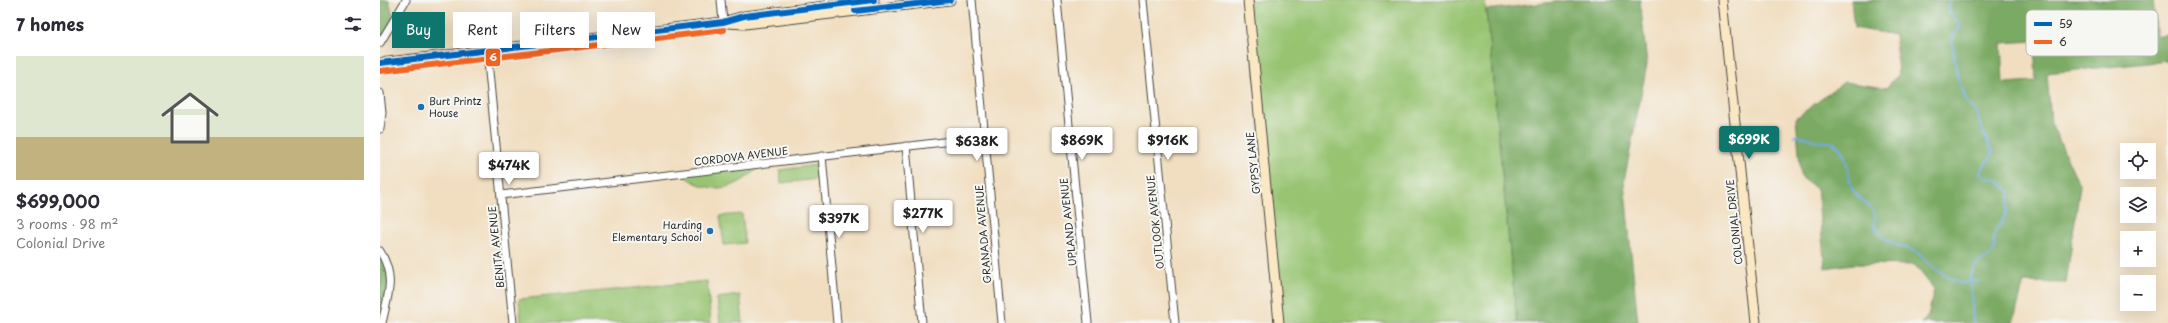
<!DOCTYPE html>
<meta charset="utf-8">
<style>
:root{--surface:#fff;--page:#f7f7f7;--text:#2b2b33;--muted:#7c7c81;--line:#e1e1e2;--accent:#0f766e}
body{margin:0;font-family:"Playpen Sans",sans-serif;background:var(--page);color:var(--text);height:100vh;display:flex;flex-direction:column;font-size:15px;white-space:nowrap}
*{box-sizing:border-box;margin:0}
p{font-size:13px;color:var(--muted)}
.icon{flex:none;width:22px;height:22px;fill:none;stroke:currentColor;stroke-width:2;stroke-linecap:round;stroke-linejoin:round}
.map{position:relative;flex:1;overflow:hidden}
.panel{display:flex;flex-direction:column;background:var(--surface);width:380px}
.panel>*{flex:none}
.hud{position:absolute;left:12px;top:12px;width:380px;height:36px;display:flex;gap:8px}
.controls{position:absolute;left:1740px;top:143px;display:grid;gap:8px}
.controls a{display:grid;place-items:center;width:36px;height:36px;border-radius:0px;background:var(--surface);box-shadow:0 4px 16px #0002;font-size:20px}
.price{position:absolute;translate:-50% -34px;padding:0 9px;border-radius:4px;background:#fff;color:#222;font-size:13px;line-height:26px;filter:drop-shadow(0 1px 2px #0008)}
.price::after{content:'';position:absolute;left:50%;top:24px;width:12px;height:9px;margin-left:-6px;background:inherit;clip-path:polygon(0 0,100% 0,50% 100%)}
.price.on{background:var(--accent);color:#fff}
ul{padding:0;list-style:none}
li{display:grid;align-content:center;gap:8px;height:212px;padding:0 16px}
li+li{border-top:1px solid var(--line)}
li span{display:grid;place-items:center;height:124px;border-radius:0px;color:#555}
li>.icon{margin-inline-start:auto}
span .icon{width:72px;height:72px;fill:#fffc;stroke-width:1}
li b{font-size:17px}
h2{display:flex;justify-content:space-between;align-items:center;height:48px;padding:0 16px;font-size:17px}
.pill{padding:0 14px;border-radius:0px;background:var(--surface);box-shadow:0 4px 16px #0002;font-size:14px;line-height:36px}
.pill.on{background:var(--accent);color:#fff}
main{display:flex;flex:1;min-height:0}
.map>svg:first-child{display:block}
.green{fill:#98c472;stroke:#62784e}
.forest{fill:#7aaa64;stroke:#526a48;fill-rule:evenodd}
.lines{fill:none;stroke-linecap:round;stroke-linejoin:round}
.stream{stroke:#76abe4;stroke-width:2}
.street-casing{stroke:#494641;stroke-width:9}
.secondary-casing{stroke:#494641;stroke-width:11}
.street{stroke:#fff;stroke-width:7}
.secondary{stroke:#fae7c3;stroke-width:9}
.bus-1-casing{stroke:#f6f6f2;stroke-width:9}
.bus-2-casing{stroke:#f6f6f2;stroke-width:9}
.bus-1{stroke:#0065bd;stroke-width:6}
.bus-2{stroke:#f26522;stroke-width:6}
.poi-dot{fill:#1f6fb2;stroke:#f6f6f2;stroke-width:1.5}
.labels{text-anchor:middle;stroke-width:4;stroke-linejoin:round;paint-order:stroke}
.poi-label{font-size:10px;fill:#2b2b2b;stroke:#f6f6f2;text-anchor:start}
.street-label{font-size:10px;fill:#2b2b2b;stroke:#f6f6f2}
.key{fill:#f6f6f2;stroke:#b9b9b6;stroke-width:1}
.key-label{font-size:11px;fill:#2b2b2b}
.line-badge{stroke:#f6f6f2;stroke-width:1.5}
.badge-label{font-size:11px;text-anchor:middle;font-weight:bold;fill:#fff}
</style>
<main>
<section class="panel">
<h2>7 homes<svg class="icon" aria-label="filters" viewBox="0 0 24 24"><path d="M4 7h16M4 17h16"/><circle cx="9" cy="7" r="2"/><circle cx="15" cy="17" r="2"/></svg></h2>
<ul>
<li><span style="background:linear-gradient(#dfe7d0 65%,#c2b280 0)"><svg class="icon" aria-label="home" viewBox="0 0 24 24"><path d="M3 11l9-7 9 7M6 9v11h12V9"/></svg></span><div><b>$699,000</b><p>3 rooms · 98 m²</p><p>Colonial Drive</p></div></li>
</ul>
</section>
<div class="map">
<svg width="1788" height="323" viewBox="0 0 1788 323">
<rect width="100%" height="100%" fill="#f6f6f2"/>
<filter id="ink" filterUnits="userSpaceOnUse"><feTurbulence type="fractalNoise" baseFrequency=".025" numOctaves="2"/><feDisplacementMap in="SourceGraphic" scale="8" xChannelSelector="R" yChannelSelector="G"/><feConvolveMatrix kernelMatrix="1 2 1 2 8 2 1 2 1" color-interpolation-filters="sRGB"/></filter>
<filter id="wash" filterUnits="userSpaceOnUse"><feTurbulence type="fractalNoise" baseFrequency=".012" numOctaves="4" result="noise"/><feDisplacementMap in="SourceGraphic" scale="16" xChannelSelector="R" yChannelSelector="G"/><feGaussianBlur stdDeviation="0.9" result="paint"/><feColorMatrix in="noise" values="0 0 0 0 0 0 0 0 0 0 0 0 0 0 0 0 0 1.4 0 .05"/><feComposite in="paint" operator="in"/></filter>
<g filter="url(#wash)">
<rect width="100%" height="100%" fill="#f1dec0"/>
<g class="green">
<polygon points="868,0 1105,0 1137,323 899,323"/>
<path d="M383,163C357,191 331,197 300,173Z"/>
<polygon points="436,165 438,179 401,183 400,170"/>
<polygon points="362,214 365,243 344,245 340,216"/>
<polygon points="327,281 331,323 141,323 139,299"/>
<polygon points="360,295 363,322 340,323 337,298"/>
</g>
<g class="forest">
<polygon points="0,0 9,0 14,19 0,43"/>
<polygon points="1191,0 1260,0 1267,64 1244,181 1258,323 1137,323 1106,10"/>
<path d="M1471,0H1773L1777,36L1788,35V61L1667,73L1671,123L1700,186L1686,283L1644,282L1633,323H1541L1548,316L1554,289L1535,265L1473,264L1445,268L1437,189L1421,177L1416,118L1464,82L1506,88L1518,75L1515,35L1474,28ZM1654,41L1656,81L1623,83L1621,43Z"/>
<polygon points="0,251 10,272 0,323"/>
</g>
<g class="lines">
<g class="stream">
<path d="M1570,0C1565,12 1572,16 1579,24L1580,28L1573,36L1572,42L1577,75L1587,102L1598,114L1601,128L1613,152C1611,160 1602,164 1600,174L1605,178L1617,179L1630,192L1627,213L1614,234V251L1612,254L1598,262L1590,276L1593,323"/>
<path d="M1414,136C1424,135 1429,139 1438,141C1443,143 1448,141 1453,143C1470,151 1466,176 1473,190C1478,199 1494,207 1495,215C1496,219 1494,222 1494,227L1507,241L1538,253L1551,266L1571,279L1581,283L1598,281"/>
</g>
</g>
</g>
<g filter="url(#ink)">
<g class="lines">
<g class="street-casing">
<g id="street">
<polyline points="341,0 343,22"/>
<polyline points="592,0 622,323"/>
<polyline points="677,0 708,323"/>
<polyline points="763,0 795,323"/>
<polyline points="0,43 26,0"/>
<polyline points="107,51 133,323"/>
<polyline points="0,93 2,113 0,129"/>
<polyline points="526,146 542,323"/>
<polyline points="442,156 457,323"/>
<polyline points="121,195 605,137"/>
<path d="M0,251C16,277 8,295 2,323"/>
</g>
</g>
<g class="secondary-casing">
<g id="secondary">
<polyline points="868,0 899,323"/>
<polyline points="1342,0 1376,323"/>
<polyline points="347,23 365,24 570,0"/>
<polyline points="0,63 343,22 364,16 494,0"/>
</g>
</g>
<use href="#street" class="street"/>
<use href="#secondary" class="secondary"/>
<g class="bus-1-casing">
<g id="bus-1">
<polyline points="475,11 570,0"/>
<polyline points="0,63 343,22 364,16 494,0"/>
</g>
</g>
<g class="bus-2-casing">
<polyline id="bus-2" points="1,71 344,30"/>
</g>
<use href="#bus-1" class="bus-1"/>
<use href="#bus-2" class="bus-2"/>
</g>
</g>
<g class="poi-dot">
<circle cx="41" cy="107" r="4"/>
<circle cx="330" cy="231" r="4"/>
</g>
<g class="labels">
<g class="poi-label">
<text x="49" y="105">Burt Printz<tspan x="49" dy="12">House</tspan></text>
<text x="322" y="229" text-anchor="end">Harding<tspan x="322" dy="12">Elementary School</tspan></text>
</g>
<g class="street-label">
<text transform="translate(361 156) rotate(-7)" y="4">CORDOVA AVENUE</text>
<text transform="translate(873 163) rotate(-96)" y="4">GYPSY LANE</text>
<text transform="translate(688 222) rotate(-96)" y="4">UPLAND AVENUE</text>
<text transform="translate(775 222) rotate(-96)" y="4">OUTLOOK AVENUE</text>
<text transform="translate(1354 222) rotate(-96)" y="4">COLONIAL DRIVE</text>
<text transform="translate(603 234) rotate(-95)" y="4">GRANADA AVENUE</text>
<text transform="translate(116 247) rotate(-96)" y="4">BENITA AVENUE</text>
</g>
</g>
<rect x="1646" y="10" width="132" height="46" rx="6" class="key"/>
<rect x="1654" y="22" width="18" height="4" fill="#0065bd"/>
<rect x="1654" y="40" width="18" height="4" fill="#f26522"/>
<g class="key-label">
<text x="1679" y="28">59</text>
<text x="1679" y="46">6</text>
</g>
<rect class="line-badge" x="105" y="48" width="16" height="19" rx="4" fill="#f26522"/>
<g class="badge-label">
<text x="113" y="61">6</text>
</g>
</svg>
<div class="controls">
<a><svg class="icon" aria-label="locate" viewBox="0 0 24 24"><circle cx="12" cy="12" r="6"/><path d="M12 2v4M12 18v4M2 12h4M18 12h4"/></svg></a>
<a><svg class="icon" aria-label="layers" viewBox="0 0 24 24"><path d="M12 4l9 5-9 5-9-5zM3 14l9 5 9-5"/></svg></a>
<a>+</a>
<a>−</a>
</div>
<b class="price on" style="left:1369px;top:160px">$699K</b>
<b class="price" style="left:702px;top:161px">$869K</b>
<b class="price" style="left:788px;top:161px">$916K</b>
<b class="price" style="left:597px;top:162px">$638K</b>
<b class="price" style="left:129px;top:186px">$474K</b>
<b class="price" style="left:543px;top:234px">$277K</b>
<b class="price" style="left:459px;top:239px">$397K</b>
<div class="hud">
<a class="pill on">Buy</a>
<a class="pill">Rent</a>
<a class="pill">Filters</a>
<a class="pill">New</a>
</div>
</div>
</main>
